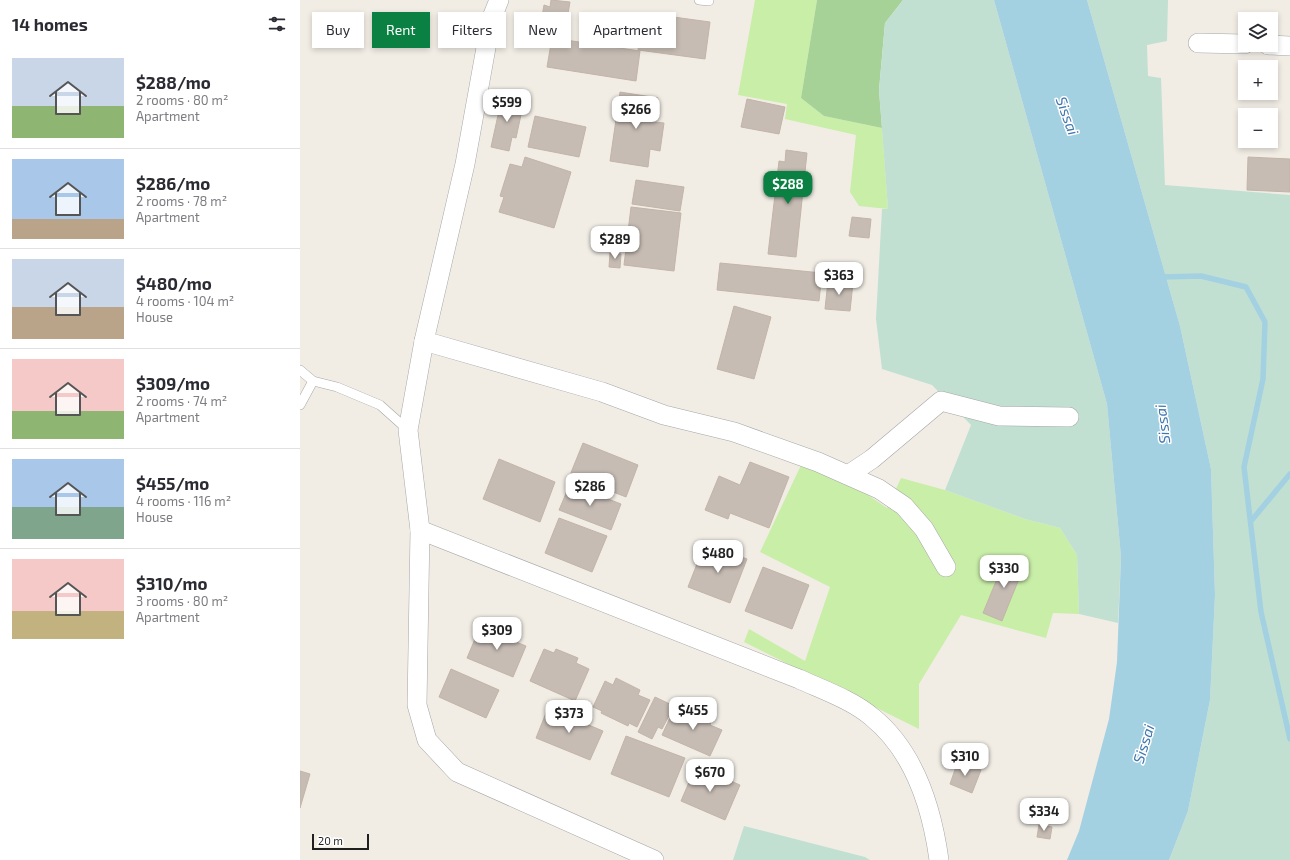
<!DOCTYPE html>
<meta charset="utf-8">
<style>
:root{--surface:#fff;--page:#f2f2f3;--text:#2b2b33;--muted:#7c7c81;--line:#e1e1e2;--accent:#0b8043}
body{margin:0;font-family:"Exo 2",sans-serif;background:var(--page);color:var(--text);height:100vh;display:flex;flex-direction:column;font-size:15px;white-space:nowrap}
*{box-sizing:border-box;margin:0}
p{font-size:13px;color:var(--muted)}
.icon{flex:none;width:22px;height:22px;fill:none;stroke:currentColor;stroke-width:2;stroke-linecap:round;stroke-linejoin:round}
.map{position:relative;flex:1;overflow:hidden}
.sheet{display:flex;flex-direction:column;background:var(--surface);width:300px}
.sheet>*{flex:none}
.top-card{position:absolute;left:12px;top:12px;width:380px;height:36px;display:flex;gap:8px}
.fabs{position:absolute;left:938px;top:12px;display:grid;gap:8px}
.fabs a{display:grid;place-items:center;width:40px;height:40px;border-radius:0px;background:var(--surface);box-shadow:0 2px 6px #0003;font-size:20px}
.scale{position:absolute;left:12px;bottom:10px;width:57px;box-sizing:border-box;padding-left:4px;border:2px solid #1f1f1f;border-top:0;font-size:11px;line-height:14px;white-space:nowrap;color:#1f1f1f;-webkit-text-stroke:3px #fff;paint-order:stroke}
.price{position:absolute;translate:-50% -34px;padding:0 9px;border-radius:8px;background:#fff;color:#222;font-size:13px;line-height:26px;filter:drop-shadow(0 1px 2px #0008)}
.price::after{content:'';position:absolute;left:50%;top:24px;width:12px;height:9px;margin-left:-6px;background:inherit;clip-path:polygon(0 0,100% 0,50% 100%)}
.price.current{background:var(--accent);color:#fff}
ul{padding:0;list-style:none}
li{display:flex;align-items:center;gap:12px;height:100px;padding:0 12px}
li+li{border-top:1px solid var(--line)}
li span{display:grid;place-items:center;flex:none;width:112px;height:80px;border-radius:0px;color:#555}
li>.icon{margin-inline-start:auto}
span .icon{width:48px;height:48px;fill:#fffc;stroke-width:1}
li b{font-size:17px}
h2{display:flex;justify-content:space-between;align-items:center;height:48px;padding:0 12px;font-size:17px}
.pill{padding:0 14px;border-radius:0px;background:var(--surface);box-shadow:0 2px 6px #0003;font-size:14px;line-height:36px}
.pill.current{background:var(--accent);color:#fff}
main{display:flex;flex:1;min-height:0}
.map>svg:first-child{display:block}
.grass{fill:#c9eea8}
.forest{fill:#a7d297}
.wetland{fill:#c1e0d2}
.water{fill:#a3d1e1}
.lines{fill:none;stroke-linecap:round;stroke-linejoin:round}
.stream{stroke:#a3d1e1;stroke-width:5.5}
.building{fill:#c6bcb4;stroke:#c3b4a7}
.lane-casing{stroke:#a6a6a6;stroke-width:10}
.street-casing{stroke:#a6a6a6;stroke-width:20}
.lane{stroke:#fff;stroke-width:9}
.street{stroke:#fff;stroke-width:19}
.labels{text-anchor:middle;stroke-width:3;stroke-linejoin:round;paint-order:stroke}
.water-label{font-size:15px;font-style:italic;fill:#4276ae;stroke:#fff}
</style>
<main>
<section class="sheet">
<h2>14 homes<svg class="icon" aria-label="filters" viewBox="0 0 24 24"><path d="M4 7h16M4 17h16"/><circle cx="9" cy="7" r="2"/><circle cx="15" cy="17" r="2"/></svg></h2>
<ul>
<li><span style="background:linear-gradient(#c9d6e8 60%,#8fb573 0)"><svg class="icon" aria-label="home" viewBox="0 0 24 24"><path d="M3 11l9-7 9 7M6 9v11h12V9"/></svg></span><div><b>$288/mo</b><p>2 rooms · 80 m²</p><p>Apartment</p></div></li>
<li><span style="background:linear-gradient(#a9c7e8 75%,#b9a48a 0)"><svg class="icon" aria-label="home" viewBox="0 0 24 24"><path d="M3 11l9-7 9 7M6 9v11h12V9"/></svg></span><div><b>$286/mo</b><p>2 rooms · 78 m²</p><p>Apartment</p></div></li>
<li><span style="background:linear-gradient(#c9d6e8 60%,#b9a48a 0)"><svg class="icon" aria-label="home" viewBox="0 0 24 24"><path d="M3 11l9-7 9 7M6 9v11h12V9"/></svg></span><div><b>$480/mo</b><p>4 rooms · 104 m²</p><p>House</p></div></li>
<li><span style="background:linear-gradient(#f6c9c9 65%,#8fb573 0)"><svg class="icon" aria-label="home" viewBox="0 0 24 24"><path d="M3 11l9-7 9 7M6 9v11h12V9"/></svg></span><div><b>$309/mo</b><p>2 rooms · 74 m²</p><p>Apartment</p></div></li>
<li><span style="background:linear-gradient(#a9c7e8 60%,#7fa58c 0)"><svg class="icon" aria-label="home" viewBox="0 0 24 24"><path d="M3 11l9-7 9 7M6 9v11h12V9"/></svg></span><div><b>$455/mo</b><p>4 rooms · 116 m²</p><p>House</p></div></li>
<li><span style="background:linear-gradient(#f6c9c9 65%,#c2b280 0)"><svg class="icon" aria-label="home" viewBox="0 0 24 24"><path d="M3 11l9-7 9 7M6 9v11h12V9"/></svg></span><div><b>$310/mo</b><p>3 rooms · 80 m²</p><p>Apartment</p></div></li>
</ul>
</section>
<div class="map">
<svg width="990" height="860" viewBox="0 0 990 860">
<rect width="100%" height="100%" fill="#f1ede5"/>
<g class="grass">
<polygon points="455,0 517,0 501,98 524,116 582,128 588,209 559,206 550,192 556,135 485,119 487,104 438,95"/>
<polygon points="502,463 549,482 587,508 601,478 645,490 725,519 760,528 777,555 779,614 753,613 746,638 661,615 619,684 619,729 444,642 449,629 505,661 530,587 460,552"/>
</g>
<polygon class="forest" points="517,0 603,0 585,23 579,90 582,128 524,116 501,98"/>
<g class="wetland">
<polygon points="603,0 694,0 807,404 821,557 818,623 779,614 777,555 760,528 725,519 645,490 671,425 632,385 582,369 576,319 582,209 588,209 579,90 585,23"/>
<polygon points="787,0 868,0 867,41 847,45 848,76 861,78 865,185 990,195 990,860 869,860 888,811 910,700 915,595 911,469 880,326"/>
<polygon points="444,826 565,857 570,860 433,860"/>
</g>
<polygon class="water" points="694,0 787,0 880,326 911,469 915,595 910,700 888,811 869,860 767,860 779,831 809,719 817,662 821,557 807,404"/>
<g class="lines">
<g class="stream">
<polyline points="861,277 901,276 946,287 965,322 963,379 944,467 961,612 990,739"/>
<polyline points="951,521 990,474"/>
</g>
</g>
<g class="building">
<polygon points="251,0 270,2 264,37 249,34 248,41 238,40 244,5 250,7"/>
<polygon points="344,13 410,22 405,59 338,50"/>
<polygon points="252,38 340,51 336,81 247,67"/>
<polygon points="320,92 358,98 354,122 364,123 360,151 350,149 348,167 310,161"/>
<polygon points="202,97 224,101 216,138 212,137 209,151 191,147"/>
<polygon points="447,99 485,107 479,134 441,127"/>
<polygon points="235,116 286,127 279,157 228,147"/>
<polygon points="486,150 507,153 496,257 468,254 479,161 485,162"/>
<polygon points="225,157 271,172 254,228 199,212 204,197 200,196 210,164 222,167"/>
<polygon points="948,157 990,159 990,192 947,190"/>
<polygon points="336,180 384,187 380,211 332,204"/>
<polygon points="331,207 381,213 374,271 324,265"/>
<polygon points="552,217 571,219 569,238 549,236"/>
<polygon points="310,253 321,254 320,268 309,267"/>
<polygon points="420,263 522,273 519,301 417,290"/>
<polygon points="528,281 553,283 550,311 525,309"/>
<polygon points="434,306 471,317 454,379 417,369"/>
<polygon points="283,443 338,465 326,497 270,475"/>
<polygon points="199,459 255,482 240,522 183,499"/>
<polygon points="450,462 489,477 469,528 430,513 428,519 405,510 419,476 440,485"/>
<polygon points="270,484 321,504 311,530 259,510"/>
<polygon points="259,518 307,536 292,572 245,553"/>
<polygon points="410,545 447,559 430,603 388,587 402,551 407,553"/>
<polygon points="706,557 725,564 702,621 683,613"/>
<polygon points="463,567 509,585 492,629 445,611"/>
<polygon points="180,627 189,631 190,627 213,636 211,640 226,646 213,677 167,658"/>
<polygon points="244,649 254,653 256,649 278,658 276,663 289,669 275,701 230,681"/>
<polygon points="151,669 199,690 186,718 139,697"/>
<polygon points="316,678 340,690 338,695 350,700 337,727 329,723 328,726 301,713 302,711 293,707 305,681 313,685"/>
<polygon points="355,697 374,706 362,729 358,727 352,739 338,732"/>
<polygon points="385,707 412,719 410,725 422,730 410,756 362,735 374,709 383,712"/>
<polygon points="248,708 303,731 290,760 236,738"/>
<polygon points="326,736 385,758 369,797 311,774"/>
<polygon points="658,761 681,770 672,793 650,784"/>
<polygon points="396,766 440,785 425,820 381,801"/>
<polygon points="0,771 10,774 0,808"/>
<polygon points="739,825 752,827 750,839 737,837"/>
</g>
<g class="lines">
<g class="lane-casing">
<g id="lane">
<polyline points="399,0 409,1"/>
<polyline points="0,370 13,381 37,387 80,405 108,430"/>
<polyline points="0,405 13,381"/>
</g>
</g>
<g class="street-casing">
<g id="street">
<polyline points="199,0 191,20 165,164 124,341 302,392 364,415 434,432 518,462 579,489 604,506 624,529 646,567"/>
<polyline points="898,43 945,44"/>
<polyline points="968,45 990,46"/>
<polyline points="124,341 108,430 120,530 117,705 127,740 157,772 354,860"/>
<polyline points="548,475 572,459 641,401 699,416 769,417"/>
<path d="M120,530L499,679C523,690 552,700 572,717C614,751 632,809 639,860"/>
</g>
</g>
<use href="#lane" class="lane"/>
<use href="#street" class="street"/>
</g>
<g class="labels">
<g class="water-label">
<text transform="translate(767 116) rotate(70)" y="5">Sissai</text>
<text transform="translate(863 424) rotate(-97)" y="5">Sissai</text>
<text transform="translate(844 744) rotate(-73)" y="5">Sissai</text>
</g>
</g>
</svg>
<div class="fabs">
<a><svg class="icon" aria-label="layers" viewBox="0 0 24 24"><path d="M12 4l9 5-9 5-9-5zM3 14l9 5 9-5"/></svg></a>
<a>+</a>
<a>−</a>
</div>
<div class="scale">20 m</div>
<b class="price" style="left:207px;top:123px">$599</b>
<b class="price" style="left:336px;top:130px">$266</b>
<b class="price current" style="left:488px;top:205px">$288</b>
<b class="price" style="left:315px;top:260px">$289</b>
<b class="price" style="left:539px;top:296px">$363</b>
<b class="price" style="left:290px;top:507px">$286</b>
<b class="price" style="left:418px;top:574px">$480</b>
<b class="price" style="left:704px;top:589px">$330</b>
<b class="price" style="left:197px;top:651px">$309</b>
<b class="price" style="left:393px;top:731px">$455</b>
<b class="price" style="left:269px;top:734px">$373</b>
<b class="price" style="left:665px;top:777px">$310</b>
<b class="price" style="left:410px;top:793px">$670</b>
<b class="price" style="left:744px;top:832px">$334</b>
<div class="top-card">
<a class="pill">Buy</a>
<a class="pill current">Rent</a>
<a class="pill">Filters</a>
<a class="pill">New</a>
<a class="pill">Apartment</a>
</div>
</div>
</main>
